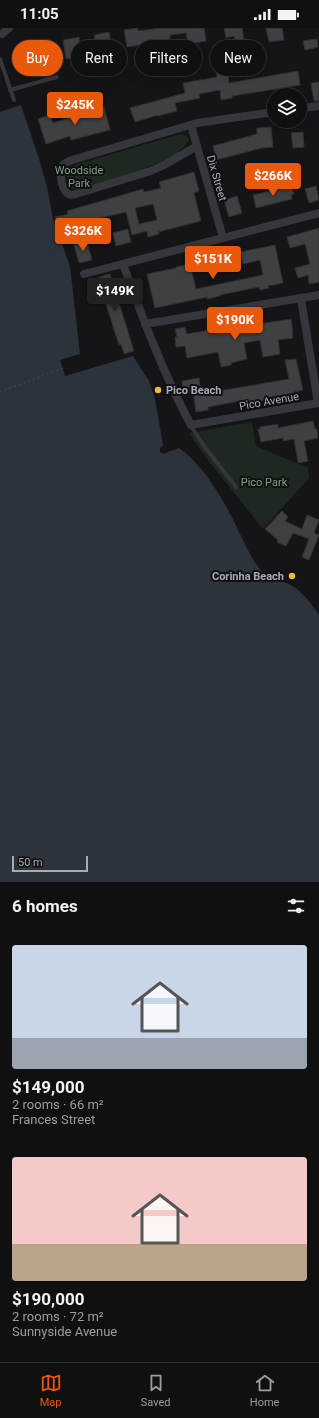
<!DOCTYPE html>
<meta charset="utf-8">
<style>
:root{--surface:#101011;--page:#1e1e1f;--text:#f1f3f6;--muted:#9c9d9f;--line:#303031;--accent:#ea580c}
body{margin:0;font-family:Roboto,sans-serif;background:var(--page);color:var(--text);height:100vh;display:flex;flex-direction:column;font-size:15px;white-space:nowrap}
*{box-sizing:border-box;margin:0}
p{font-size:13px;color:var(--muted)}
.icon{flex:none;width:22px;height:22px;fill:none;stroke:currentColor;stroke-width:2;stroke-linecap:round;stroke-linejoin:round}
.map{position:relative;height:854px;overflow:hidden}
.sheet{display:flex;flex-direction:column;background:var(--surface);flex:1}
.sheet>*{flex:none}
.banner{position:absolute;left:12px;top:12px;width:295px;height:36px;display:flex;gap:8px}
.tools{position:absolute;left:267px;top:60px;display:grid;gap:8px}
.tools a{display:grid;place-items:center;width:40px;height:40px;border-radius:50%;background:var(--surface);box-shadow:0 4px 16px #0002,0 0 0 1px var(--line);font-size:20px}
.scale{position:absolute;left:12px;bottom:10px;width:76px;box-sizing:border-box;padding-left:4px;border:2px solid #a8abb7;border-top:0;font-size:11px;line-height:14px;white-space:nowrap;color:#a8abb7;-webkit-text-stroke:3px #101012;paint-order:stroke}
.price{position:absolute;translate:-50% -34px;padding:0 9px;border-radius:4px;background:var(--accent);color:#fff;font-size:13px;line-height:26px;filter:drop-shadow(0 1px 2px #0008)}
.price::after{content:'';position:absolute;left:50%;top:24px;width:12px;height:9px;margin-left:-6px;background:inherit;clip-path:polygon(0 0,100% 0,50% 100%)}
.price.selected{background:#222;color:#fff}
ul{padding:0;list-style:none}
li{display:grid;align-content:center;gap:8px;height:212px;padding:0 12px}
li span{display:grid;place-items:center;height:124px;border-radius:4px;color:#555}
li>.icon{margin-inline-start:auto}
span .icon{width:72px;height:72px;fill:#fffc;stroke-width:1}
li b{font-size:17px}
h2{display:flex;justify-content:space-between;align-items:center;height:48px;padding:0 12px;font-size:17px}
.tag{padding:0 14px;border-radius:18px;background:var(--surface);box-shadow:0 4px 16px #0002,0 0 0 1px var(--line);font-size:14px;line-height:36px}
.tag.selected{background:var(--accent);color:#fff}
.status{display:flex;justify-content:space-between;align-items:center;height:28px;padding:0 20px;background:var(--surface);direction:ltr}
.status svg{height:11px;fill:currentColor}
.tabs{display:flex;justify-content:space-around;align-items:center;height:56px;border-top:1px solid var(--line);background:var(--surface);font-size:11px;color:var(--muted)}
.tabs a{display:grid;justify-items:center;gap:2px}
.tabs .selected{color:var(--accent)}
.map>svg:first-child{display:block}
.green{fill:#1f2721}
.water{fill:#2c333b}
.building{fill:#3f4044;stroke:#302f33;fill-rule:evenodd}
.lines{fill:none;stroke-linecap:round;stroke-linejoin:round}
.path{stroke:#3c3e43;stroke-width:2;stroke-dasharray:2 3;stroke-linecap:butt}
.service{stroke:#36373c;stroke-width:4}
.minor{stroke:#36373c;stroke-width:8}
.poi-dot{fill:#ecbb38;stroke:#101012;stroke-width:1.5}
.labels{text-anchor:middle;stroke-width:4;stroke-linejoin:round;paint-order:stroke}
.park-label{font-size:11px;fill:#7fa183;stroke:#101012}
.street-label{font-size:11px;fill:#a8abb7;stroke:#101012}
.poi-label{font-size:11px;font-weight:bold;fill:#a8abb7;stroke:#101012;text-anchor:start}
</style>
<div class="status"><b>11:05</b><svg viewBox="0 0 49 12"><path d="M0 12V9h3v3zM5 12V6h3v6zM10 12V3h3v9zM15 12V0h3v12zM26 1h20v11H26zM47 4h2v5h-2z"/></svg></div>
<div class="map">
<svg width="319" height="854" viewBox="0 0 319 854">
<rect width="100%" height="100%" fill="#151517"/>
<g class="green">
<path d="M181,106L185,107L189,111C181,136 98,155 74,162C64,155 65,147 71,138Z"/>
<polygon points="252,394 256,418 308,440 309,450 263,501 207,431 189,405"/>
</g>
<path class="water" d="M21,77L40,134L47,159L53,191L70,238L80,326L60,332L65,348L133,328L149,353L155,371L163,417L160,420V424L163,426L179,420C205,438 226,476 239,504C246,518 253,535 264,546C271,553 281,552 289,556C302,563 311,575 319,587V854H0V84Z"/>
<g class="building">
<polygon points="138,0 138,3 161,0 204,0 206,13 188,16 186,5 170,7 170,12 127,19 124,2"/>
<polygon points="224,0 242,0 244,12 235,14 234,8 226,10"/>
<polygon points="266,0 282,0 284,12 269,14"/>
<polygon points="109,4 113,26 98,29 94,7"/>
<polygon points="79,9 82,28 66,31 63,12"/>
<polygon points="317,11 318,19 305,22 303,13"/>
<polygon points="42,14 45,31 26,34 23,17"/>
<polygon points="232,26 234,34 223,36 221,28"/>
<polygon points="227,41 229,55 298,43 300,57 232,68 232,70 221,72 220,62 199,66 200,70 175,75 177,83 158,88 158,87 135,94 130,80 185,65 183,55 217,49 216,43"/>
<polygon points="319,54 319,73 314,73 311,55"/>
<polygon points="104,79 110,102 71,112 70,108 46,116 38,91 50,87 53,95"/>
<polygon points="271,99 273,119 262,120 216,132 213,118 257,106 257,100"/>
<polygon points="303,104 304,119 293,120 291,105"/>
<path d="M194,144L199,163L194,165L201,193L158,204L159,206L148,209L147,203L132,207L126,184L100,190L104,204L89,208L86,195L58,202L55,189L68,186L67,183L143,161L144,164L161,160L159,154ZM153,176L157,192L139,196L135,180Z"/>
<polygon points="291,158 294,166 291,167 292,171 256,180 253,167"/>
<polygon points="316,158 319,172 309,175 305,161"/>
<polygon points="237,168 242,185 229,189 224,172"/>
<polygon points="319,200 319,254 309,256 308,247 298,250 295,240 310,236 305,216 290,220 287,209"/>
<polygon points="128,201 131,214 116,218 113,205"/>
<polygon points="87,214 92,232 79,235 74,217"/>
<polygon points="275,217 283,255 268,258 269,260 260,262 259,259 220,267 220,268 207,271 207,269 155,280 147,246 176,240 176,239 190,236 196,261 263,247 260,232 243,236 240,224"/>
<polygon points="225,228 227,239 215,242 213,231"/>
<polygon points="110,246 134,323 124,326 121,316 119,317 104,270 102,270 96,250"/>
<polygon points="291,291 293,305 292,305 293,310 278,312 280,326 263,329 260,312 244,315 247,331 231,335 231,337 221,339 218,324 187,330 185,318 176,319 175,309 177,309 175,301 185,299 187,306 210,302 210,304 252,295 252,297"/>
<polygon points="296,331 303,362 294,364 294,366 256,374 257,376 246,378 245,372 208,379 208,382 196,384 193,364 184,366 182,353 199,350 201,366 289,351 285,332"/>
<polygon points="313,393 315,401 317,401 318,410 304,413 308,433 298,435 294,411 283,413 283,410 261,414 258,401 260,401 260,399 278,396 278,400"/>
<polygon points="282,483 288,489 285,493 302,501 307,487 319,492 314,505 319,507 309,532 302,529 309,511 293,505 286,518 277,514 278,512 265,501"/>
</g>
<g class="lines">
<polyline class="path" points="0,364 63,340"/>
<g class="service">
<polyline points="0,31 14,72"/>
<polyline points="10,62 57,49"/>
<polyline points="191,398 204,418 236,459"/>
</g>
<g class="minor">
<polyline points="2,6 9,0"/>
<polyline points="300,80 319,78"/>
<polyline points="191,97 223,210"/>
<path d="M197,118L166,136L151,143L76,166C73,167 70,168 67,165C61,160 59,144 63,137C65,135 69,133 72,132L197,95L274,84"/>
<path d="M123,236C143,291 163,345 191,397L318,375L301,271"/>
<polyline points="84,246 319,185"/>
<polyline points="145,296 319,267"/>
</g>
</g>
<g class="poi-dot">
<circle cx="158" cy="362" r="4"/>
<circle cx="292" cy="548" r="4"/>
</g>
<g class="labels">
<g class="park-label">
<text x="79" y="146">Woodside<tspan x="79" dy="13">Park</tspan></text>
<text x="264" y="458">Pico Park</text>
</g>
<g class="street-label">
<text transform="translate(217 150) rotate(74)" y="4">Dix Street</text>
<text transform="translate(269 373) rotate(-10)" y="4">Pico Avenue</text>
</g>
<g class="poi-label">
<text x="166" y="366">Pico Beach</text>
<text x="284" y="552" text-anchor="end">Corinha Beach</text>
</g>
</g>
</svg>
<div class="tools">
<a><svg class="icon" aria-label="layers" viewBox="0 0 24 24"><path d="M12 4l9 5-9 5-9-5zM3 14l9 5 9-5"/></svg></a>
</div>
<div class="scale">50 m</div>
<b class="price" style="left:75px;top:98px">$245K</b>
<b class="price" style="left:273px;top:169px">$266K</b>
<b class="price" style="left:83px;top:224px">$326K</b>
<b class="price" style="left:213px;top:252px">$151K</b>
<b class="price selected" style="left:115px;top:284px">$149K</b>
<b class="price" style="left:235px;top:313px">$190K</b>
<div class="banner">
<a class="tag selected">Buy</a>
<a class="tag">Rent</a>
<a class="tag">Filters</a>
<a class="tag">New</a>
</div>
</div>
<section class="sheet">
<h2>6 homes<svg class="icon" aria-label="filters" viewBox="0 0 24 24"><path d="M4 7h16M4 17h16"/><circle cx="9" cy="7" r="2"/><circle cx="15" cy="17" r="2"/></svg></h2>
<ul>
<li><span style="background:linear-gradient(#c9d6e8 75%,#9aa5b1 0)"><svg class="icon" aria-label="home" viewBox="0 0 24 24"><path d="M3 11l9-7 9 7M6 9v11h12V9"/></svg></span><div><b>$149,000</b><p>2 rooms · 66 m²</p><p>Frances Street</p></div></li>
<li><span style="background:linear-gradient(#f6c9c9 70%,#b9a48a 0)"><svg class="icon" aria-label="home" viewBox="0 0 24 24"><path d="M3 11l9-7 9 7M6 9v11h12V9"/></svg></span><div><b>$190,000</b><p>2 rooms · 72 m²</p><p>Sunnyside Avenue</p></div></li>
</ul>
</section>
<nav class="tabs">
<a class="selected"><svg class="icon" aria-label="map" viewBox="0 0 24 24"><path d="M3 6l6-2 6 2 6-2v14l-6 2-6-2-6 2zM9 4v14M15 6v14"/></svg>Map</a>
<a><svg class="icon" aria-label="saved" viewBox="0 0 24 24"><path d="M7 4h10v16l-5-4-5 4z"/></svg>Saved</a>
<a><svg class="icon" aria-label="home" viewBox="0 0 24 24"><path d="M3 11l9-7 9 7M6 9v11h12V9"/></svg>Home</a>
</nav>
